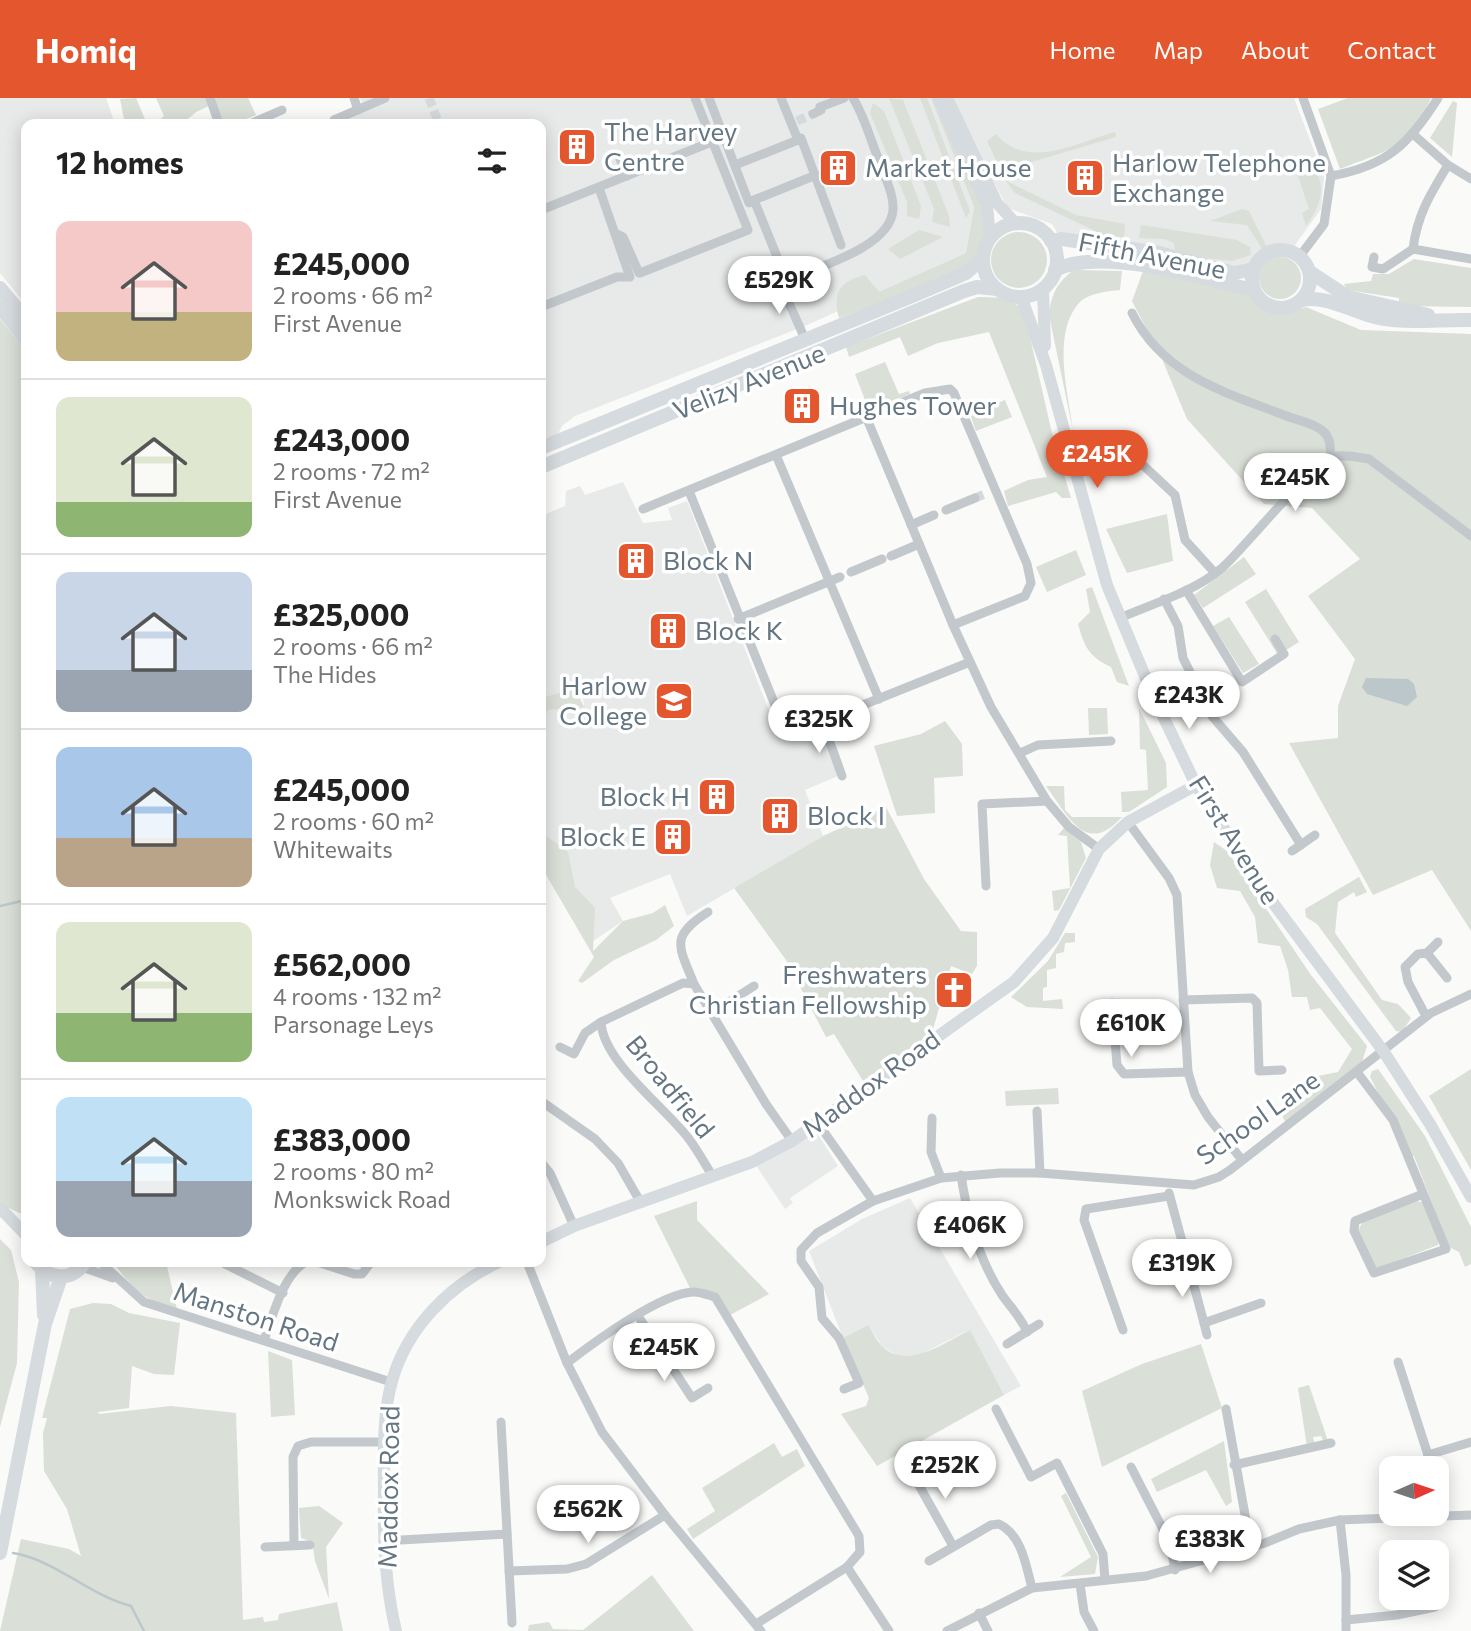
<!DOCTYPE html>
<meta charset="utf-8">
<style>
:root{--surface:#fff;--page:#f6f6f6;--text:#222;--muted:#767676;--line:#e0e0e0;--accent:#e4572e}
body{margin:0;font-family:Commissioner,sans-serif;background:var(--page);color:var(--text);height:100vh;display:flex;flex-direction:column;font-size:26px;white-space:nowrap}
*{box-sizing:border-box;margin:0}
p{font-size:23px;color:var(--muted)}
.icon{flex:none;width:38px;height:38px;fill:none;stroke:currentColor;stroke-width:2;stroke-linecap:round;stroke-linejoin:round}
.map{position:relative;flex:1;overflow:hidden}
.side{position:absolute;left:21px;top:21px;width:525px;height:1148px;display:flex;flex-direction:column;background:var(--surface);border-radius:14px;box-shadow:0 4px 18px #0003}
.side>*{flex:none}
.needle{width:46px;rotate:87deg}
.buttons{position:absolute;left:1379px;top:1358px;display:grid;gap:14px}
.buttons a{display:grid;place-items:center;width:70px;height:70px;border-radius:14px;background:var(--surface);box-shadow:0 4px 18px #0003;font-size:35px}
.price{position:absolute;translate:-50% -60px;padding:0 16px;border-radius:24px;background:#fff;color:#222;font-size:23px;line-height:46px;filter:drop-shadow(0 2px 4px #0008)}
.price::after{content:'';position:absolute;left:50%;top:42px;width:21px;height:16px;margin-left:-10px;background:inherit;clip-path:polygon(0 0,100% 0,50% 100%)}
.price.current{background:var(--accent);color:#fff}
ul{padding:0;list-style:none}
li{display:flex;align-items:center;gap:21px;height:175px;padding:0 35px}
li+li{border-top:2px solid var(--line)}
li span{display:grid;place-items:center;flex:none;width:196px;height:140px;border-radius:14px;color:#555}
li>.icon{margin-inline-start:auto}
span .icon{width:84px;height:84px;fill:#fffc;stroke-width:1}
li b{font-size:30px}
h2{display:flex;justify-content:space-between;align-items:center;height:84px;padding:0 35px;font-size:30px}
header{display:flex;align-items:center;gap:42px;box-sizing:border-box;height:98px;padding:0 35px;background:var(--accent);color:#fff}
header strong{font-size:33px}
nav{display:flex;gap:38px;margin-inline-start:auto;font-size:24px}
.map>svg:first-child{display:block}
.built{fill:#e8e9e9}
.green{fill:#dadfd7}
.water{fill:#bbc7cb}
.lines{fill:none;stroke-linecap:round;stroke-linejoin:round}
.stream{stroke:#bbc7cb;stroke-width:2.5}
.street-tunnel{stroke:#d5d9db;stroke-width:9;stroke-dasharray:9 4.5;stroke-linecap:butt}
.street{stroke:#c3c8cc;stroke-width:9}
.secondary{stroke:#d6dbdf;stroke-width:12}
.primary{stroke:#d6dbdf;stroke-width:14}
.labels{text-anchor:middle;stroke-width:7;stroke-linejoin:round;paint-order:stroke}
.poi-label{font-size:26px;fill:#657683;stroke:#fff;text-anchor:start}
.street-label{font-size:26px;fill:#657683;stroke:#fff}
</style>
<header>
<strong>Homiq</strong>
<nav><a>Home</a><a>Map</a><a>About</a><a>Contact</a></nav>
</header>
<div class="map">
<svg width="1471" height="1533" viewBox="0 0 1471 1533">
<rect width="100%" height="100%" fill="#fafaf8"/>
<g class="built">
<polygon points="0,0 106,0 115,26 26,26 26,207 0,175"/>
<polygon points="360,0 931,0 974,109 966,155 805,228 575,318 562,328 557,338 541,343 541,26 334,26 331,19 362,5"/>
<polygon points="948,0 1294,0 1324,79 1321,111 1292,151 1265,157 1254,171 1061,141 1052,126 1008,110"/>
<polygon points="623,384 643,425 672,422 668,410 687,403 770,615 783,630 797,638 821,629 838,678 805,692 823,738 687,818 670,776 610,800 623,823 590,845 541,762 541,607 548,612 584,608 582,595 576,590 545,599 541,589 541,418 565,408 566,393 580,388 585,397"/>
<polygon points="814,1030 838,1068 790,1100 793,1105 785,1111 755,1066"/>
<polygon points="910,1100 1021,1288 1004,1297 969,1232 919,1257 898,1258 883,1249 868,1227 843,1240 809,1153 862,1121"/>
</g>
<g class="green">
<polygon points="136,0 147,26 125,26 120,1"/>
<polygon points="156,0 207,0 209,8 196,14 182,26 155,26 164,18"/>
<polygon points="213,0 248,0 256,17 234,26 223,26"/>
<polygon points="889,0 903,2 949,118 950,129 932,124 934,111"/>
<polygon points="920,0 927,0 970,113 966,120"/>
<path d="M931,0H934C948,29 987,96 986,126C985,140 977,160 969,171L839,220C832,195 840,183 865,177L879,194L966,155L974,109Z"/>
<path d="M1348,0H1431C1406,52 1391,51 1340,71L1318,11Z"/>
<polygon points="1453,3 1457,5 1452,59 1430,40"/>
<polygon points="873,5 884,13 921,108 919,121 907,118 907,104 870,15"/>
<path d="M1115,34L1116,39L1001,73L987,43L996,36C1027,73 1076,45 1115,34Z"/>
<path d="M1295,69L1316,74C1327,94 1318,111 1306,128L1302,115L1309,111Z"/>
<polygon points="1006,83 1076,117 1125,126 1124,139 1106,138 1015,95"/>
<polygon points="1242,111 1249,113 1267,150 1263,152 1247,127 1210,123"/>
<polygon points="1141,127 1237,142 1250,149 1251,157 1232,163 1181,157 1175,154 1174,145 1164,141 1139,140"/>
<polygon points="919,132 943,139 900,161 888,151"/>
<circle cx="1019" cy="162" r="28"/>
<circle cx="1280" cy="180" r="21"/>
<polygon points="1414,161 1471,170 1471,209 1399,208 1399,200 1347,192 1344,186 1371,183 1373,176 1389,176"/>
<path d="M1074,172L1122,173L1120,192C1108,193 1088,195 1079,205C1051,237 1069,296 1073,333L1049,217C1051,197 1057,184 1074,172Z"/>
<path d="M1143,173L1254,192C1271,220 1274,221 1306,209L1361,232L1471,236V833L1432,772L1373,797L1289,645L1338,640V608L1355,561L1308,498L1360,461L1312,410L1264,406L1187,321L1162,261L1132,203Z"/>
<path d="M978,199C996,199 1011,199 1024,213L1051,331L1071,400H1062L1056,394L1008,408L1004,393L1028,382L1047,379L989,234L938,245L908,258L900,239L849,259L846,249Z"/>
<polygon points="0,221 26,253 26,1118 0,1106"/>
<polygon points="885,264 899,296 909,293 910,296 869,312 855,276"/>
<polygon points="1005,302 1012,319 976,333 970,316"/>
<polygon points="1167,416 1173,463 1127,475 1106,431"/>
<polygon points="1076,452 1086,477 1047,494 1036,469"/>
<polygon points="1244,459 1256,476 1203,510 1194,497"/>
<path d="M1092,489L1129,588L1117,584L1111,569C1089,559 1084,548 1078,526L1090,514L1086,491Z"/>
<polygon points="1266,491 1299,544 1278,557 1245,504"/>
<polygon points="1229,519 1259,566 1243,575 1213,528"/>
<polygon points="541,589 545,599 575,590 584,609 548,612 541,627"/>
<polygon points="1088,610 1107,610 1108,636 1089,637"/>
<polygon points="1139,610 1166,665 1167,689 1129,714 1122,714 1121,694 1148,692 1146,652 1140,651"/>
<polygon points="945,623 962,646 963,678 934,680 935,715 897,718 874,648 921,636"/>
<path d="M1046,688H1064L1065,712L1072,719H1122C1086,759 1068,718 1046,688Z"/>
<polygon points="886,709 924,781 961,833 977,834 977,868 972,876 951,868 932,935 863,983 834,936 826,939 786,862 734,790 823,738"/>
<polygon points="1064,730 1081,744 1086,760 1059,812 1054,813 1052,793 1070,790 1067,738 1058,737"/>
<polygon points="541,734 568,754 575,789 595,810 593,853 623,823 653,815 665,807 674,828 656,842 614,862 582,885 578,883 594,859 541,768"/>
<polygon points="1214,744 1227,753 1311,877 1367,948 1362,964 1286,1025 1281,1016 1307,996 1306,985 1313,979 1338,974 1352,951 1320,910 1310,912 1307,899 1292,899 1288,872 1280,848 1258,845 1255,819 1240,793 1217,790 1210,767"/>
<polygon points="1359,779 1367,794 1356,799 1354,794 1338,804 1335,835 1382,902 1398,906 1411,920 1402,934 1396,933 1317,826 1306,819 1305,811"/>
<polygon points="1065,835 1075,835 1075,844 1065,845 1064,854 1056,856 1056,870 1047,872 1047,889 1043,890 1043,903 1062,901 1063,911 1027,909 1011,899 1048,863"/>
<polygon points="1378,971 1425,1038 1471,1129 1471,1166 1465,1169 1459,1154 1449,1149 1414,1058 1411,1058 1370,979 1372,973"/>
<polygon points="1471,971 1471,1072 1429,998"/>
<polygon points="1058,990 1059,1006 1006,1008 1005,993"/>
<path d="M697,1103V1122L769,1196L730,1217C721,1200 710,1189 690,1190L654,1118Z"/>
<polygon points="1416,1103 1426,1105 1439,1138 1438,1147 1376,1171 1357,1135 1363,1123"/>
<polygon points="0,1141 11,1152 19,1184 17,1265 0,1329"/>
<path d="M113,1164H166L178,1215C146,1202 133,1192 113,1164Z"/>
<polygon points="93,1205 111,1206 129,1215 180,1225 174,1277 154,1276 132,1268 129,1310 98,1314 99,1316 171,1308 236,1315 243,1522 263,1519 264,1524 278,1522 279,1516 337,1504 343,1533 0,1533 21,1441 69,1451 81,1458 67,1411 44,1373 43,1335 47,1320 42,1320 70,1211"/>
<path d="M868,1227C873,1234 877,1244 884,1250C909,1271 945,1244 970,1232L1004,1297L877,1368L841,1316L866,1308L869,1300L843,1240Z"/>
<polygon points="1201,1246 1222,1310 1102,1369 1082,1293 1142,1266"/>
<polygon points="268,1253 292,1262 295,1317 271,1319"/>
<polygon points="1309,1287 1328,1343 1324,1345 1321,1338 1313,1339 1315,1347 1307,1349 1298,1290"/>
<polygon points="1224,1343 1232,1404 1226,1408 1206,1372 1157,1394 1151,1381"/>
<polygon points="774,1345 782,1359 797,1351 805,1368 693,1441 687,1431 715,1413 702,1390"/>
<polygon points="1066,1395 1098,1459 1095,1476 1060,1479 1091,1459 1061,1398"/>
<polygon points="319,1408 343,1425 326,1449 329,1501 315,1463 312,1444 301,1440 299,1410"/>
<polygon points="652,1477 694,1533 528,1533 529,1527 549,1524 553,1531 583,1532"/>
</g>
<polygon class="water" points="1366,580 1408,581 1414,586 1417,599 1407,608 1367,596 1362,589"/>
<g class="lines">
<g class="stream">
<polyline points="0,808 26,802"/>
<path d="M13,1455C56,1462 88,1497 131,1508L144,1533"/>
</g>
<g class="street-tunnel">
<polyline points="429,0 439,26"/>
<polyline points="797,23 813,16"/>
<polyline points="975,400 985,396"/>
</g>
<g class="street">
<polyline points="210,0 219,26"/>
<polyline points="354,0 358,12"/>
<polyline points="709,0 749,105 754,102"/>
<polyline points="781,0 798,42"/>
<polyline points="813,16 821,12 820,9 844,0"/>
<polyline points="250,26 282,12"/>
<polyline points="336,26 334,22 385,0"/>
<polyline points="1414,37 1448,67 1471,81"/>
<polyline points="798,42 801,40 841,147"/>
<polyline points="620,61 627,78"/>
<polyline points="735,67 798,42"/>
<path d="M1448,67C1431,95 1417,117 1413,151L1471,161"/>
<path d="M1331,78C1387,68 1409,46 1438,0"/>
<polyline points="541,112 724,39"/>
<polyline points="617,136 623,139 639,175"/>
<polyline points="1300,158 1324,126 1331,78 1303,0"/>
<polyline points="1374,159 1372,169 1383,171 1413,151"/>
<polyline points="780,166 754,102 816,77"/>
<polyline points="640,175 748,132 695,0"/>
<polyline points="541,209 617,179 630,179 599,90"/>
<path d="M1132,215C1163,277 1224,294 1284,317C1296,322 1315,325 1324,334C1331,341 1330,350 1331,359"/>
<path d="M805,241L780,185C813,170 890,151 893,112C894,96 885,80 880,65C871,44 865,19 853,0"/>
<polyline points="867,321 953,527 991,609 1047,703 1069,729 1099,751"/>
<polyline points="776,357 879,601"/>
<polyline points="1144,368 1175,397 1185,442 1215,475"/>
<polyline points="689,393 777,612 785,625 798,633 970,564"/>
<polyline points="643,411 925,295 950,291 954,295 1027,466 1031,485 1025,498 953,527"/>
<polyline points="946,412 975,400"/>
<polyline points="911,427 934,417"/>
<polyline points="891,458 919,446"/>
<polyline points="851,474 882,461"/>
<polyline points="1186,492 1242,584 1284,556 1275,541"/>
<polyline points="1164,501 1178,528 1183,560 1212,618 1243,654 1301,747"/>
<path d="M1120,520C1154,505 1194,494 1222,470C1244,451 1314,363 1332,359C1344,356 1357,359 1369,361L1471,438"/>
<polyline points="738,521 840,479"/>
<polyline points="823,625 842,678"/>
<polyline points="1020,655 1038,647 1111,643"/>
<polyline points="1128,724 1169,780 1177,797 1188,974 1195,997 1208,1019 1242,1062"/>
<polyline points="1292,753 1315,737"/>
<polyline points="986,788 982,706 1047,703"/>
<polyline points="1427,855 1438,844"/>
<path d="M694,886C679,848 669,839 708,814"/>
<polyline points="1183,902 1252,900 1257,905 1259,973 1282,972"/>
<polyline points="1112,905 1117,967 1124,976 1188,974"/>
<polyline points="713,914 754,888"/>
<polyline points="1426,918 1408,884 1405,869 1418,856 1427,855 1447,880"/>
<polyline points="560,949 574,956 585,935 601,924"/>
<polyline points="1357,974 1393,1022 1446,1151 1374,1175 1354,1133 1355,1123 1423,1096"/>
<polyline points="541,1003 595,1041 618,1065 641,1105"/>
<polyline points="1037,1013 1040,1075"/>
<polyline points="932,1020 931,1054 941,1080"/>
<polyline points="817,1024 873,1103"/>
<polyline points="541,1064 550,1075 574,1128"/>
<path d="M961,1077C967,1118 979,1162 1002,1197C1011,1210 1021,1219 1027,1234"/>
<path d="M713,1079C705,1066 698,1053 689,1041C665,1009 603,964 601,924L683,885L694,886L766,1006L792,1043"/>
<polyline points="1169,1095 1204,1225 1261,1205"/>
<polyline points="100,1164 144,1204 391,1284"/>
<polyline points="221,1164 283,1195"/>
<polyline points="317,1164 354,1176 362,1176 371,1164"/>
<polyline points="527,1164 567,1265 602,1334 665,1417 761,1533"/>
<polyline points="82,1169 113,1180"/>
<polyline points="638,1218 692,1300 708,1290"/>
<polyline points="1204,1225 1207,1237"/>
<polyline points="1123,1232 1084,1122 1086,1111 1169,1098"/>
<path d="M264,1242C273,1218 283,1176 306,1164"/>
<polyline points="1007,1246 1039,1226"/>
<polyline points="1398,1264 1428,1357 1429,1370"/>
<path d="M567,1265C593,1245 662,1194 694,1194C700,1194 708,1197 715,1199L859,1438L860,1454L847,1469L756,1526"/>
<polyline points="844,1291 859,1285 839,1240 822,1220 819,1189 801,1163 801,1152 817,1135 873,1103 941,1080 1000,1075 1040,1075 1194,1087 1219,1079 1230,1072 1431,915 1471,896"/>
<polyline points="996,1311 1031,1379 1057,1365 1103,1456 1105,1482"/>
<polyline points="1226,1311 1251,1450"/>
<polyline points="501,1324 512,1525"/>
<polyline points="1428,1357 1471,1344"/>
<polyline points="1234,1367 1331,1345"/>
<polyline points="1131,1369 1170,1445 1175,1472"/>
<polyline points="911,1373 953,1448"/>
<polyline points="1340,1422 1346,1477 1346,1533"/>
<polyline points="383,1443 507,1436"/>
<polyline points="294,1447 293,1359 298,1348 311,1344 384,1344"/>
<polyline points="265,1449 310,1447"/>
<path d="M929,1463L991,1427L999,1426C1022,1437 1026,1468 1032,1490"/>
<polyline points="847,1469 889,1533"/>
<polyline points="509,1473 567,1471 586,1466 665,1417"/>
<polyline points="1080,1486 1084,1514 1094,1533"/>
<polyline points="979,1515 988,1533"/>
<polyline points="1346,1522 1397,1517 1435,1509"/>
<polyline points="947,1533 1032,1490 1146,1478 1265,1445 1299,1431 1340,1422 1471,1417"/>
</g>
<g class="secondary">
<polyline points="938,0 987,107 990,140"/>
<polyline points="947,0 997,105 1016,126"/>
<polyline points="1043,192 1045,248"/>
<polyline points="1014,198 1022,201 1046,267 1107,487 1152,595 1196,687 1262,790 1384,954 1430,1026 1471,1099"/>
<polyline points="0,1110 26,1137"/>
<polyline points="541,1144 574,1128 752,1064 792,1043 1014,884 1053,840 1099,751 1128,724 1196,687"/>
<path d="M396,1533C385,1487 383,1442 384,1395C384,1359 382,1318 392,1283C407,1230 449,1187 499,1164"/>
</g>
<g class="primary">
<circle cx="1020" cy="162" r="37"/>
<polyline points="1051,143 1061,141 1159,155 1234,175 1254,171"/>
<circle cx="1281" cy="181" r="29"/>
<path d="M1055,172C1103,148 1202,181 1254,192"/>
<polyline points="1310,174 1348,199 1428,217"/>
<polyline points="0,190 26,221"/>
<path d="M1302,202C1325,197 1349,212 1371,218C1403,227 1438,221 1471,222"/>
<polyline points="0,209 26,242"/>
<polyline points="541,350 917,196 966,175 983,160"/>
<polyline points="541,369 964,193 977,189 997,191"/>
<path d="M36,1164C48,1182 72,1184 85,1164"/>
<polyline points="42,1172 44,1217"/>
<polyline points="0,1455 45,1226 61,1179"/>
</g>
</g>
<defs>
<g id="building-square" transform="scale(2.0125)"><rect x="-9" y="-9" width="18" height="18" rx="4" fill="#e4572e" stroke="#fff"/><path d="M-4-6H4V6H1V3H-1V6H-4ZM-2.5-4.3h1.7v1.8h-1.7ZM.8-4.3h1.7v1.8H.8ZM-2.5-1h1.7V.8h-1.7ZM.8-1h1.7V.8H.8Z" fill="#fff"/></g>
<g id="university-square" transform="scale(2.0125)"><rect x="-9" y="-9" width="18" height="18" rx="4" fill="#e4572e" stroke="#fff"/><path d="M0-5L7-2L0 1L-7-2ZM-4 1L0 2.5L4 1V4Q0 6-4 4Z" fill="#fff"/></g>
<g id="church-square" transform="scale(2.0125)"><rect x="-9" y="-9" width="18" height="18" rx="4" fill="#e4572e" stroke="#fff"/><path d="M-1.2-6h2.4v3.5h3.3v2.4h-3.3V6h-2.4V-.1h-3.3v-2.4h3.3Z" fill="#fff"/></g>
</defs>
<g fill-rule="evenodd">
<use href="#building-square" x="577" y="49"/>
<use href="#building-square" x="838" y="70"/>
<use href="#building-square" x="1085" y="80"/>
<use href="#building-square" x="802" y="308"/>
<use href="#building-square" x="636" y="463"/>
<use href="#building-square" x="668" y="533"/>
<use href="#university-square" x="674" y="603"/>
<use href="#building-square" x="717" y="699"/>
<use href="#building-square" x="780" y="718"/>
<use href="#building-square" x="673" y="739"/>
<use href="#church-square" x="954" y="892"/>
</g>
<g class="labels">
<g class="poi-label">
<text x="604" y="43">The Harvey<tspan x="604" dy="30">Centre</tspan></text>
<text x="1112" y="74">Harlow Telephone<tspan x="1112" dy="30">Exchange</tspan></text>
<text x="865" y="79">Market House</text>
<text x="829" y="317">Hughes Tower</text>
<text x="663" y="472">Block N</text>
<text x="695" y="542">Block K</text>
<text x="647" y="597" text-anchor="end">Harlow<tspan x="647" dy="30">College</tspan></text>
<text x="690" y="708" text-anchor="end">Block H</text>
<text x="807" y="727">Block I</text>
<text x="646" y="748" text-anchor="end">Block E</text>
<text x="927" y="886" text-anchor="end">Freshwaters<tspan x="927" dy="30">Christian Fellowship</tspan></text>
</g>
<g class="street-label">
<text transform="translate(1152 158) rotate(11)" y="9">Fifth Avenue</text>
<text transform="translate(749 284) rotate(-22)" y="9">Velizy Avenue</text>
<text transform="translate(1234 742) rotate(58)" y="9">First Avenue</text>
<text transform="translate(871 986) rotate(-36)" y="9">Maddox Road</text>
<text transform="translate(670 989) rotate(51)" y="9">Broadfield</text>
<text transform="translate(1258 1020) rotate(-35)" y="9">School Lane</text>
<text transform="translate(256 1219) rotate(18)" y="9">Manston Road</text>
<text transform="translate(389 1389) rotate(-89)" y="9">Maddox Road</text>
</g>
</g>
</svg>
<div class="buttons">
<a><svg class="needle" viewBox="-14 -14 28 28"><path d="M0-13l5 13h-10z" fill="#e53935"/><path d="M0 13l5-13h-10z" fill="#767676"/></svg></a>
<a><svg class="icon" aria-label="layers" viewBox="0 0 24 24"><path d="M12 4l9 5-9 5-9-5zM3 14l9 5 9-5"/></svg></a>
</div>
<b class="price" style="left:779px;top:218px">£529K</b>
<b class="price current" style="left:1097px;top:392px">£245K</b>
<b class="price" style="left:1295px;top:415px">£245K</b>
<b class="price" style="left:1189px;top:633px">£243K</b>
<b class="price" style="left:819px;top:657px">£325K</b>
<b class="price" style="left:1131px;top:961px">£610K</b>
<b class="price" style="left:970px;top:1163px">£406K</b>
<b class="price" style="left:1182px;top:1201px">£319K</b>
<b class="price" style="left:664px;top:1285px">£245K</b>
<b class="price" style="left:945px;top:1403px">£252K</b>
<b class="price" style="left:588px;top:1447px">£562K</b>
<b class="price" style="left:1210px;top:1477px">£383K</b>
<section class="side">
<h2>12 homes<svg class="icon" aria-label="filters" viewBox="0 0 24 24"><path d="M4 7h16M4 17h16"/><circle cx="9" cy="7" r="2"/><circle cx="15" cy="17" r="2"/></svg></h2>
<ul>
<li><span style="background:linear-gradient(#f6c9c9 65%,#c2b280 0)"><svg class="icon" aria-label="home" viewBox="0 0 24 24"><path d="M3 11l9-7 9 7M6 9v11h12V9"/></svg></span><div><b>£245,000</b><p>2 rooms · 66 m²</p><p>First Avenue</p></div></li>
<li><span style="background:linear-gradient(#dfe7d0 75%,#8fb573 0)"><svg class="icon" aria-label="home" viewBox="0 0 24 24"><path d="M3 11l9-7 9 7M6 9v11h12V9"/></svg></span><div><b>£243,000</b><p>2 rooms · 72 m²</p><p>First Avenue</p></div></li>
<li><span style="background:linear-gradient(#c9d6e8 70%,#9aa5b1 0)"><svg class="icon" aria-label="home" viewBox="0 0 24 24"><path d="M3 11l9-7 9 7M6 9v11h12V9"/></svg></span><div><b>£325,000</b><p>2 rooms · 66 m²</p><p>The Hides</p></div></li>
<li><span style="background:linear-gradient(#a9c7e8 65%,#b9a48a 0)"><svg class="icon" aria-label="home" viewBox="0 0 24 24"><path d="M3 11l9-7 9 7M6 9v11h12V9"/></svg></span><div><b>£245,000</b><p>2 rooms · 60 m²</p><p>Whitewaits</p></div></li>
<li><span style="background:linear-gradient(#dfe7d0 65%,#8fb573 0)"><svg class="icon" aria-label="home" viewBox="0 0 24 24"><path d="M3 11l9-7 9 7M6 9v11h12V9"/></svg></span><div><b>£562,000</b><p>4 rooms · 132 m²</p><p>Parsonage Leys</p></div></li>
<li><span style="background:linear-gradient(#bfe0f5 60%,#9aa5b1 0)"><svg class="icon" aria-label="home" viewBox="0 0 24 24"><path d="M3 11l9-7 9 7M6 9v11h12V9"/></svg></span><div><b>£383,000</b><p>2 rooms · 80 m²</p><p>Monkswick Road</p></div></li>
</ul>
</section>
</div>
